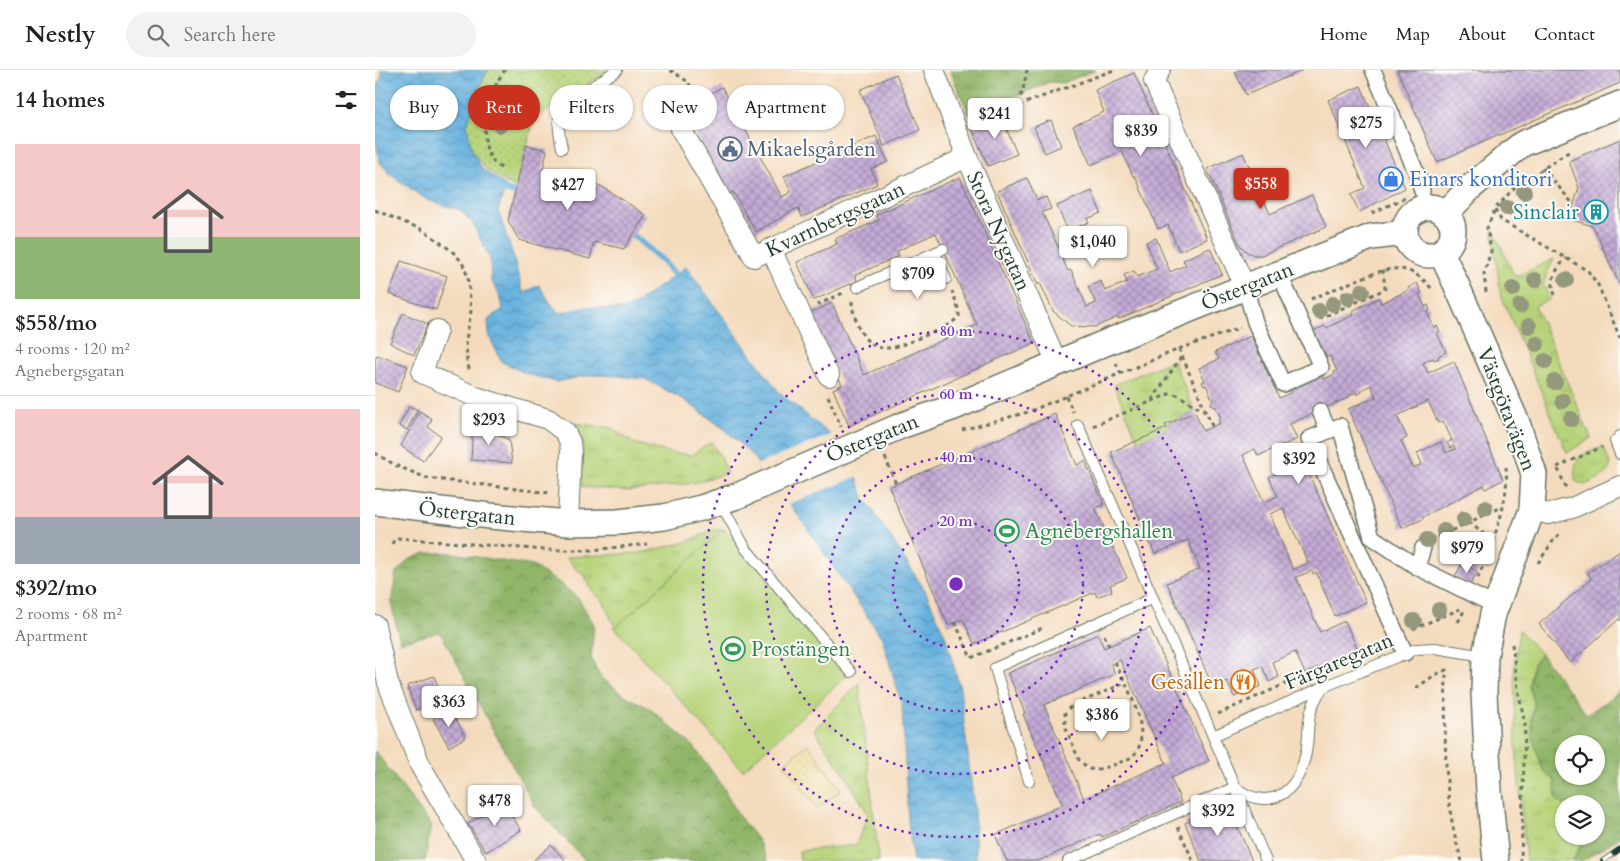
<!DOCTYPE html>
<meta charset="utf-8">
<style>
:root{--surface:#fff;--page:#f2f2f2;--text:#202124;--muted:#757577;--line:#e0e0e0;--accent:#c8321e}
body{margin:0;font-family:Cardo,serif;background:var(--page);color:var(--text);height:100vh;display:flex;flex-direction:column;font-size:19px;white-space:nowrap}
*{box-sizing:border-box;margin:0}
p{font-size:16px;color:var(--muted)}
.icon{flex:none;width:28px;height:28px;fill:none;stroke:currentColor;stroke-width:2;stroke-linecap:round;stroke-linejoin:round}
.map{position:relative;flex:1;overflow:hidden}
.side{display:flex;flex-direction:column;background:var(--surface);width:375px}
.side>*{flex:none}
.banner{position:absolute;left:15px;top:15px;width:475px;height:45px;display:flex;gap:10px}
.controls{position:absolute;left:1180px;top:665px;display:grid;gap:10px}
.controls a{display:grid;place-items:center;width:50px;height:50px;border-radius:50%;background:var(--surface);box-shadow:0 1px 4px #0004;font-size:25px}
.price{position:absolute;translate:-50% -42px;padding:0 11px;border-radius:5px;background:#fff;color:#222;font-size:16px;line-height:32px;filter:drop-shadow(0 1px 2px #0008)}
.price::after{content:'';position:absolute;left:50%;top:30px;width:15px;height:11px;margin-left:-8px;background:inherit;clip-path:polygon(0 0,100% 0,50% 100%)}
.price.current{background:var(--accent);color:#fff}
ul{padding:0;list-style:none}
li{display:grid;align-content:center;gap:10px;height:265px;padding:0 15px}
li+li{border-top:1px solid var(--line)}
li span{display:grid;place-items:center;height:155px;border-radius:0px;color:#555}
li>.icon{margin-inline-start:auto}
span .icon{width:90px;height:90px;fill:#fffc;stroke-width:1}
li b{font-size:21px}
h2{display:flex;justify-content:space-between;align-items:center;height:60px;padding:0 15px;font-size:21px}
.chip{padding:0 18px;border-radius:22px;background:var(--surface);box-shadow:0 1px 4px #0004;font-size:18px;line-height:45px}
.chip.current{background:var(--accent);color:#fff}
header{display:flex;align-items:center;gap:30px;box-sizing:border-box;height:70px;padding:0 25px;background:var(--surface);border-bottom:1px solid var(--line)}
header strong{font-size:24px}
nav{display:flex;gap:28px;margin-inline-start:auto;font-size:18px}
.search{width:350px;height:45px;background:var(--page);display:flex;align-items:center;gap:12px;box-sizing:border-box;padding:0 18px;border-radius:28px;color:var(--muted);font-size:19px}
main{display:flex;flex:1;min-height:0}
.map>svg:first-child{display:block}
.grass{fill:url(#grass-tufts);stroke:#6b8856}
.forest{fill:url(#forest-crowns);stroke:#58794e;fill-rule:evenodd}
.sand{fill:url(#sand-dots);stroke:#868c69}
.park{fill:url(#park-dots);stroke:#6b8856}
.pitch{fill:#b7d379;stroke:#6b8856}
.water{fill:url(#water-waves);stroke:#427789}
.pier{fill:#f4dbbe}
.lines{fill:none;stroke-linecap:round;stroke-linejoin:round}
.stream{stroke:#66b1de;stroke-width:6}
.building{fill:url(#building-cross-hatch);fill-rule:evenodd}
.service-casing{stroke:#6a7464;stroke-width:12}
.pedestrian-casing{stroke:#6a7464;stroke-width:18}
.minor-casing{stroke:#6a7464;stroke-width:22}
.tertiary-casing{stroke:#6a7464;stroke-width:28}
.path{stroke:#6a7464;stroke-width:3;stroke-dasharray:4 4;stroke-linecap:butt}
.service{stroke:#fff;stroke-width:10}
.pedestrian{stroke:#fff;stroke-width:15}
.minor{stroke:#fff;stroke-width:20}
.tertiary{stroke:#fff;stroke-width:25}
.rail-casing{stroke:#1f3d34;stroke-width:5.5}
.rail{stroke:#fdfcf7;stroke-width:4;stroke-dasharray:11;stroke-linecap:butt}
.tree{fill:#94987b}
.ring{fill:none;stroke:#7b2cbf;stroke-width:2.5;stroke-dasharray:2.5 5}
.labels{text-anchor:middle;stroke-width:4;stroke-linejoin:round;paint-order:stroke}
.service-label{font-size:21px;fill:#4e5e75;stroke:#fdfcf7;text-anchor:start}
.shop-label{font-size:21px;fill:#366cbe;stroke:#fdfcf7;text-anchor:start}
.culture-label{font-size:21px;fill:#0d838f;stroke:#fdfcf7;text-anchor:end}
.street-label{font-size:21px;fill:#1f3d34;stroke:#fdfcf7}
.leisure-label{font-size:21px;fill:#27864d;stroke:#fdfcf7;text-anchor:start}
.food-label{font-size:21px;fill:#c56008;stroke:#fdfcf7;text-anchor:end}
.centre{fill:#7b2cbf;stroke:#fdfcf7;stroke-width:2.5}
.ring-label{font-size:15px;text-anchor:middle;font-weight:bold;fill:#7b2cbf;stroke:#fdfcf7;stroke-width:4;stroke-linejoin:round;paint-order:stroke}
</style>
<header>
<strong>Nestly</strong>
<div class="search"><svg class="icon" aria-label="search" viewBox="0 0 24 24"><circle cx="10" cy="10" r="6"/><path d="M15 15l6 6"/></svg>Search here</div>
<nav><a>Home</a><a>Map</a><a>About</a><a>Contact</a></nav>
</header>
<main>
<section class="side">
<h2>14 homes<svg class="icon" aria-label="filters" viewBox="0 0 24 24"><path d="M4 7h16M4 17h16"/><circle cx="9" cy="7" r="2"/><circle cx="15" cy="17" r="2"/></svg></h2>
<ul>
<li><span style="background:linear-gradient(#f6c9c9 60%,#8fb573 0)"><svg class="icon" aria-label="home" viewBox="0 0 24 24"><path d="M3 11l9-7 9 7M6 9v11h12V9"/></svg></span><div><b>$558/mo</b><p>4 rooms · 120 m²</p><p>Agnebergsgatan</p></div></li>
<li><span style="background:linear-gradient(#f6c9c9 70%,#9aa5b1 0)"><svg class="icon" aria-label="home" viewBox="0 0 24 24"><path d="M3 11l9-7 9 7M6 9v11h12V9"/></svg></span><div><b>$392/mo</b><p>2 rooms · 68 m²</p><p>Apartment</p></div></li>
</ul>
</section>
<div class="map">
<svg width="1245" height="791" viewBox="0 0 1245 791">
<defs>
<pattern id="grass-tufts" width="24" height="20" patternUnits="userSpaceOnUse" patternTransform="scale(1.25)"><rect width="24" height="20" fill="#b7d379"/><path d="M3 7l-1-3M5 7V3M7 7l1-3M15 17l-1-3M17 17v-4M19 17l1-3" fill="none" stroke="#9db669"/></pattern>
<pattern id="forest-crowns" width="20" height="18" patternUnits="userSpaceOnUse" patternTransform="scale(1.25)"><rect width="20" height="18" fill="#91b569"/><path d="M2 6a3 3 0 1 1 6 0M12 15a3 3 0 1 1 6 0" fill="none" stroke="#769457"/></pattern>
<pattern id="sand-dots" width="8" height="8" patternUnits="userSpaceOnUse" patternTransform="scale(1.25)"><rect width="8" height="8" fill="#eeda9e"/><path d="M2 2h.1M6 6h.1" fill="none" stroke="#ccbc89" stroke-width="1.8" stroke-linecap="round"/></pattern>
<pattern id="park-dots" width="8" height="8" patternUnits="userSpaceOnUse" patternTransform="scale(1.25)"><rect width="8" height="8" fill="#b7d379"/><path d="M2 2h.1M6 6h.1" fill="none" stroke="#9db669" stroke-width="1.8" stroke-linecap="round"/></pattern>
<pattern id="water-waves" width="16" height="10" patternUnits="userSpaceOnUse" patternTransform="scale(1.25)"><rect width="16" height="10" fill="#66b1de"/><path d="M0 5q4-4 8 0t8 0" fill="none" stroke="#5391b5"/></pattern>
<pattern id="building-cross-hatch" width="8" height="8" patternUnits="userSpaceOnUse" patternTransform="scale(1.25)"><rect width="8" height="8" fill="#c5abd7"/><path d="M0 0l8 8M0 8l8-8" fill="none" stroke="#9f8caf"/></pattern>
</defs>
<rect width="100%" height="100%" fill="#fdfcf7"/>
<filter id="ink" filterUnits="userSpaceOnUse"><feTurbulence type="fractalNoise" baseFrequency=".02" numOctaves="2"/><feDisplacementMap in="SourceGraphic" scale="10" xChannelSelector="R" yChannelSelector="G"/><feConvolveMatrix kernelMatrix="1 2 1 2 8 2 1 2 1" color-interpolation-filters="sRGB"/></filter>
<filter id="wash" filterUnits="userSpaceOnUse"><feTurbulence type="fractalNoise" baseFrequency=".0096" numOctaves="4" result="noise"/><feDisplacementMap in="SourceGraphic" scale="20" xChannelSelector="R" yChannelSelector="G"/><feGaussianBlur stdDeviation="1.12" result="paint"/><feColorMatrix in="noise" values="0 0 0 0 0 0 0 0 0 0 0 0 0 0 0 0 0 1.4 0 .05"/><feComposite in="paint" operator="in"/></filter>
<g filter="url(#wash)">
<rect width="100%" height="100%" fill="#f4dbbe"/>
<g class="grass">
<polygon points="1117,157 1140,207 1179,189 1173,201 1168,214 1175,229 1160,236 1216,368 1192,383 1125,223"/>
<polygon points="798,290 820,342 791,354 792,358 763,371 739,315"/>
<polygon points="199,353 236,358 258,373 292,382 316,385 336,372 346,387 352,403 319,413 253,421 207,417 208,371"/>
<path d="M1228,377L1236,395C1231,408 1220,410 1209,415L1200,411C1198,385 1206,385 1228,377Z"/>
<polygon points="349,459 240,558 229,532 218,522 209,505 199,497 192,487 265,483 311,472 339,460"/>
<polygon points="1144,560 1166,584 1158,594 1154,616 1159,634 1157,648 1157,662 1161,679 1168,700 1180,712 1181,729 1189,737 1189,766 1207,766 1206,775 1198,791 1151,791 1141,679 1139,598"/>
<polygon points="484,613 504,791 425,791 424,781 481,775 493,744 469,703 439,660"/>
</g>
<g class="forest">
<polygon points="575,0 721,0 688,13 675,12 594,45"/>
<polygon points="50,483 77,483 158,496 184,513 203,528 219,554 216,589 226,608 251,626 274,638 319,677 347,715 363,745 382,769 393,791 211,791 160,737 65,562 25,572 16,533 21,503 33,490"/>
<path d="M1166,584L1212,645L1245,621V767L1207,791H1198L1206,775L1207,766H1221V734H1189V737L1181,729L1180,711L1168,700L1161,679L1157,662V648L1159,634L1154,616L1158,594ZM1189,674H1221V706H1189Z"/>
<polygon points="0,681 56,755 50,791 0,791"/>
</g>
<polygon class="sand" points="433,674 466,720 442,739 409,693"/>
<polygon class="park" points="113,0 234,0 187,30 159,50 141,118 128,111 112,100 97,81 92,55 107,12"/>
<polygon class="pitch" points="349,459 477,601 368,700 240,558"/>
<polygon class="water" points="6,0 113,0 107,12 92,55 97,81 108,100 131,116 123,141 137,182 148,223 164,215 175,232 184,243 212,237 248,240 259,235 311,197 404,322 471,378 489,427 550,520 570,565 585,618 599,737 601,791 538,791 533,752 527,635 507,568 425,448 374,382 348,358 309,330 270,309 243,306 216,305 181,312 152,304 127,292 114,266 113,250 128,239 125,225 116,211 115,189 98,154 85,140 52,130 16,105 5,93 0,65 0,35 2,17 7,6"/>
<polygon class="pier" points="458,364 473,377 484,406 411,435 381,395"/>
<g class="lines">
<g class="stream">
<polyline points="123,118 147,125"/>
<polyline points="252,160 288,191 300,205"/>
</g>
</g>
<g id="blocks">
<g class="building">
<polygon points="864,0 928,0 871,25 860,2"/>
<polygon points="1022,0 1245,0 1245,13 1062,92"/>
<polygon points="759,3 832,169 804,181 793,155 783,159 760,106 758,106 747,81 716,95 698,56 729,42 720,20"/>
<polygon points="521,4 545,60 509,76 485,20"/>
<polygon points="986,16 1030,118 984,142 976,124 990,118 953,30"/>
<polygon points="347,17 407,127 416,122 409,106 501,66 513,92 496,99 502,114 427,147 423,138 381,162 358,122 354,124 307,39"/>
<polygon points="637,41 640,49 629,53 642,84 613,96 597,59"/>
<polygon points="676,50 686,76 670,83 659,57"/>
<polygon points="1245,69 1245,216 1218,156 1194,149 1204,118 1194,91"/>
<polygon points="151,75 172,80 168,100 226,116 271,145 249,179 219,172 215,189 144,170 133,151"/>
<polygon points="868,83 895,144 937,125 951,157 887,185 879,185 872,182 865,175 832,99"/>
<polygon points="585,107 659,273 474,356 458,319 467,315 435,243 457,233 489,305 602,255 561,163 522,181 524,186 480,205 482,211 439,230 422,192 462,174 460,169 504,150 501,145"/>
<polygon points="652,108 662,130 671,127 676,139 667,142 683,177 689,174 694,186 687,188 693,201 696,200 712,237 721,233 713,217 726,211 730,221 752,212 749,205 759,201 762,207 782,199 771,172 781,168 795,202 811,195 808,190 835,178 847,204 744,249 743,247 720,257 696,256 678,241 665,213 663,215 622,121"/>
<polygon points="717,121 726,143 712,149 714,152 693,161 682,136"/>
<polygon points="26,191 72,206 61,240 14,224"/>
<path d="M1042,213L1047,223L1044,224L1050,237L1053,235L1055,241L1052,242L1059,258L1062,256L1065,262L1062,263L1071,282L1063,286L1064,288L1059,290L1058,288L1048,293L1053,303L1079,291L1128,410L1110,419L1109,415L1048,447V449L1027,458L973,339L1001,327L996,315L986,320L987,322L982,325L981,322L974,326V327L915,354L922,369L883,386L880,379L868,385L889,432L903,426L894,407L928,391L991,532L960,546L941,502L938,504L937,501L921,507L945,562L970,551L983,580L930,603L920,582L897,592L904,607L894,612L887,596L879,599L886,616L859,627L852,611L838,617L792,513L825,499L813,470L780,484L736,382L792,358L790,355L820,342L828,361L845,353L843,349L846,348L840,336L838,337L836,333L838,331L831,315L829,316L827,312L830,311L824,298L844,289L840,282L876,266L885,286L887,285L889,289L887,290L894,307L896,306L898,310L896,311L904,328L917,322L914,316L946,301L949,309L960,304L959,302L962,301L955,286L952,287L950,283L948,284L938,261L950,256L951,258L979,245L977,241L1004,228L1006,233L1034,220L1033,218ZM1053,331L1063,353L1068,351L1077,370L1072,373L1075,378L1079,376L1080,379L1071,383L1066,372L1042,383L1047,394L1038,398L1026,371L1032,368L1022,346ZM908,438L933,493L918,500L895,444Z"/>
<polygon points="28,243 53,254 39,285 15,273"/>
<polygon points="2,285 33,296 23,322 0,313 0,291"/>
<polygon points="34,336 43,340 32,360 24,356"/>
<polygon points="45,341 57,349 53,357 66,366 48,391 26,376"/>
<polygon points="680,344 702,395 710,391 729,435 720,438 752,508 735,515 737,521 722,527 720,522 599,574 588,549 573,555 514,417"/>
<polygon points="98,351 134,370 137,393 96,390"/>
<polygon points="1245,481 1245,551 1244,549 1195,593 1164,554 1216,509 1213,503"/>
<polygon points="1088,493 1103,502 1095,515 1080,506"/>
<path d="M775,558L834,691L796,708L806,732L727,767L725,764L663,791H632L620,765L688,735L648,644L650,643L633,603L723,564L729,578ZM745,590L791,693L709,729L669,635L740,604L736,594Z"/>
<polygon points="59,606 68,629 41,640 32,616"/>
<polygon points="75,639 91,667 74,677 58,649"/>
<polygon points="128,732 146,760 111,782 93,754"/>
<polygon points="853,734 877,791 826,791 810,753"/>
<polygon points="176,775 191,791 158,791"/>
</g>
</g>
</g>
<g filter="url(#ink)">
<use href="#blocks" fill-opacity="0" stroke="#6a7464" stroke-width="1"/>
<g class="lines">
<g class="service-casing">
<g id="service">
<path d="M187,78C184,62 180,48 190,35L242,0"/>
<polyline points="560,183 571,209"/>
<polyline points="482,217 568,179"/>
<path d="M703,355L860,717C893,743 921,724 930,687C934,673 932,659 935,645C937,634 942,626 948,617"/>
<polyline points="1245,366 1240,371 1245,384"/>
<polyline points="345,432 371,479 476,602"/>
<polyline points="838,666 948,617 1041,579 1060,578 1109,586"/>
<polyline points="654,711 620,598 778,528"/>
<polyline points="693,791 860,717 891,791"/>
</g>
</g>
<g class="pedestrian-casing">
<g id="pedestrian">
<polyline points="998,0 1044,109 1047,121"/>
<polyline points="870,217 880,252 908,314 946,297 904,203"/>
<polyline points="945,341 953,360"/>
<polyline points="1042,497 1048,478"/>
<polyline points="1030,583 934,369 965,356 997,467 1042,497 1121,536"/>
</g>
</g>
<g class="minor-casing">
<g id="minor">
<polyline points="559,0 592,87 682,293"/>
<polyline points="785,0 779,11 870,217"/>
<polyline points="306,59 379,187 592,87"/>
<polyline points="396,179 454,306"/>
<polyline points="62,260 47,303 101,327 173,349 190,362 195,372 196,382 193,453"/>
<polyline points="1157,440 1173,444 1197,438 1245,416"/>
<polyline points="0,555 13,613 45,695 101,791"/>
</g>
</g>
<g class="tertiary-casing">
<g id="tertiary">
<circle cx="1054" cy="161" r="24"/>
<polyline points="1070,144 1096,117 1147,74 1245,34"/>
<polyline points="1066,182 1081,214 1142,353 1159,404 1157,440 1118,544 1110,586 1109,623 1114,721 1121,791"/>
<polyline points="0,432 115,446 193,453 243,452 289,447 326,438 362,426 528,355 579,337 730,273 996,167 1030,163"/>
</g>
</g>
<g class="path">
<polyline points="295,0 315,13 308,34 302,38"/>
<polyline points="643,34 648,20 652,0"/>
<polyline points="599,52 739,0"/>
<path d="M126,98C123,96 119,93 117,90C101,67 114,20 130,0"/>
<polyline points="1168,98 1199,135"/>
<polyline points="0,140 48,160 77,181 87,192 93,207 96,241 91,270 92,292 95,302"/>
<polyline points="1120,140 1126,150 1213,201 1223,215 1245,268"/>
<polyline points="997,143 1032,127"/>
<polyline points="1111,222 1109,203 1116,181 1112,158 1120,139 1139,118 1195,81"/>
<path d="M1180,225C1174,209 1181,200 1191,188"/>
<path d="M936,229C950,223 965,217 979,211C1011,199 1031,188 1057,219"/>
<path d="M477,231C477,241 481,249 484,258C498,288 520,278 544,268C555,264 565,259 576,254L584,246V241L577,221"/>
<polyline points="442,235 468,223"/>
<polyline points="944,249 1010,219 1008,199"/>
<polyline points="804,279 837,356"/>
<polyline points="741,293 746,304"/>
<polyline points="453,326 466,357"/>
<polyline points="691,326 698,342"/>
<polyline points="777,330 807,286"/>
<polyline points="718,356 794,324 803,325 832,343"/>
<polyline points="587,360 653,342 804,279 865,258"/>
<polyline points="0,383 20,395 52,408 175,423"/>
<polyline points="510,387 521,414"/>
<polyline points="1182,397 1227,377"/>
<polyline points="1183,399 1191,418"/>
<polyline points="1094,452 1111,466 1108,470"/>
<polyline points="1062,467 1127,437"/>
<polyline points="17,474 19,470 23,468 171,480 217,480 272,474"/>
<polyline points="1163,493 1178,471 1186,462"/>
<path d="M1103,508C1116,474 1135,435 1131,397"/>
<polyline points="580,552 596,588 670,557"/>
<polyline points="1083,552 1090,539"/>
<polyline points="1038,559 1085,539"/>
<polyline points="729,565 734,576"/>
<polyline points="1137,574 1143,619 1150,655 1146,791"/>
<path d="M740,592C750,613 783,670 755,688C752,690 747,691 744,693C733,697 726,700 714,699L704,690L690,656V643L694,638L699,635L750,613"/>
<polyline points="951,597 1007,573"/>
<path d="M1041,618L1060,605L1071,600C1070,662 1067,732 1087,791"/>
<polyline points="843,644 917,611"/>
<polyline points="803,757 818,791"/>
</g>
<use href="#service" class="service"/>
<use href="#pedestrian" class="pedestrian"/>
<use href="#minor" class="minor"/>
<use href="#tertiary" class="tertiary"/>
<g class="rail-casing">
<polyline id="rail" points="1228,791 1245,779"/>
</g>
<use href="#rail" class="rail"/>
</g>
<g class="tree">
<circle cx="125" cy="55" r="8"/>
<circle cx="1149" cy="122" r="8"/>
<circle cx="1132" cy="138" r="8"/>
<circle cx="1160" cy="210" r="8"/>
<circle cx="1191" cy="210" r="8"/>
<circle cx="1138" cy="219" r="8"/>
<circle cx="987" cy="221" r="8"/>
<circle cx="973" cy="228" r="8"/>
<circle cx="958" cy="234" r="8"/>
<circle cx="1145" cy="236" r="8"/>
<circle cx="944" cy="241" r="8"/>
<circle cx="1154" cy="256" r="8"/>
<circle cx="1162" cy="274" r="8"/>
<circle cx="1170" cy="291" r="8"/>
<circle cx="1180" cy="312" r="8"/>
<circle cx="1188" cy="331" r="8"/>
<circle cx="1196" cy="349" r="8"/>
<circle cx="1110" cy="438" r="8"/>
<circle cx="1089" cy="449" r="8"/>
<circle cx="1069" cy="461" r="8"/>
<circle cx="1052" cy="470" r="8"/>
<circle cx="1064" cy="540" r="8"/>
<circle cx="1039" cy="551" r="8"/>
</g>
</g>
<g class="ring">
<circle cx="581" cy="514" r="63"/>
<circle cx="581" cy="514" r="127"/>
<circle cx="581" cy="514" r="190"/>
<circle cx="581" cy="514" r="253"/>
</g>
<defs>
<g id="civic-ring" transform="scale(1.25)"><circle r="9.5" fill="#fdfcf7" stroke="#5c6f8a" stroke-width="1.5"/><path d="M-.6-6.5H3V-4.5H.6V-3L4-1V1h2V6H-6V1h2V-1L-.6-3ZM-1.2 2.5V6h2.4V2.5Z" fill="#5c6f8a"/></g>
<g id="shop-ring" transform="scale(1.25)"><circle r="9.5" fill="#fdfcf7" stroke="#3f7fe0" stroke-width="1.5"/><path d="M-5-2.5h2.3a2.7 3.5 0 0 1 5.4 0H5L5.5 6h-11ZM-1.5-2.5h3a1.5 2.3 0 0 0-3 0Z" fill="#3f7fe0"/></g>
<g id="building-ring" transform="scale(1.25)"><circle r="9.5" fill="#fdfcf7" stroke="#0f9aa8" stroke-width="1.5"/><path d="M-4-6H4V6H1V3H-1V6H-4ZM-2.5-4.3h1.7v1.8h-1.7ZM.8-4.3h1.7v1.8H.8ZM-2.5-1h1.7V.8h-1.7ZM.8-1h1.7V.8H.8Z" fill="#0f9aa8"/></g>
<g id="stadium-ring" transform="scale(1.25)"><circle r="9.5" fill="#fdfcf7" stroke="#2e9e5b" stroke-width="1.5"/><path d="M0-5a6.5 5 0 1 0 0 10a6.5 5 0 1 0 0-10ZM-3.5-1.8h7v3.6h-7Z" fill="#2e9e5b"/></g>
<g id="restaurant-ring" transform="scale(1.25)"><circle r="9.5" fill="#fdfcf7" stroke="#e8710a" stroke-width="1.5"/><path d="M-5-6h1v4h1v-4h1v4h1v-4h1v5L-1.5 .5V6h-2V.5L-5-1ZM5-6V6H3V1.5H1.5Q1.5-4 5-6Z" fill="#e8710a"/></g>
</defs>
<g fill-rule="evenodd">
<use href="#civic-ring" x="355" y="79"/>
<use href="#shop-ring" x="1016" y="109"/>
<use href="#building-ring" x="1221" y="142"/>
<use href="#stadium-ring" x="632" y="461"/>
<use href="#stadium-ring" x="358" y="579"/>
<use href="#restaurant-ring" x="868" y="612"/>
</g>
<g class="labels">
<g class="service-label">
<text x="372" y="86">Mikaelsgården</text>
</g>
<g class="shop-label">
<text x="1034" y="116">Einars konditori</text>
</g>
<g class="culture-label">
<text x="1204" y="149">Sinclair</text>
</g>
<g class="street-label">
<text transform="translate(460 149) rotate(-25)" y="7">Kvarnbergsgatan</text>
<text transform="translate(624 161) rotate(66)" y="7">Stora Nygatan</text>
<text transform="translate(872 216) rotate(-22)" y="7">Östergatan</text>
<text transform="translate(1132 339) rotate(69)" y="7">Västgötavägen</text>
<text transform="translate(497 368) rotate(-22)" y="7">Östergatan</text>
<text transform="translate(92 443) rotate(6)" y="7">Östergatan</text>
<text transform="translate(964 591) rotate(-23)" y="7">Färgaregatan</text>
</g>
<g class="leisure-label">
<text x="650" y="468">Agnebergshallen</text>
<text x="376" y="586">Prostängen</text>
</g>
<g class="food-label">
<text x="850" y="619">Gesällen</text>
</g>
</g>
<circle cx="581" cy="514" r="8" class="centre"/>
<g class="ring-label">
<text x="581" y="266">80 m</text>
<text x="581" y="329">60 m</text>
<text x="581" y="392">40 m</text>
<text x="581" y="456">20 m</text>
</g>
</svg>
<div class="controls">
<a><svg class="icon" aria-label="locate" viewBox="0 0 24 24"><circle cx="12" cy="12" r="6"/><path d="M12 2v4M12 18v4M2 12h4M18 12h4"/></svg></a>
<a><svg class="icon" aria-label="layers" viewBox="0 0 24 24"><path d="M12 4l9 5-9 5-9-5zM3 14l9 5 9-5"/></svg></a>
</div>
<b class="price" style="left:620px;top:70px">$241</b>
<b class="price" style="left:991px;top:79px">$275</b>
<b class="price" style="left:766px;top:87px">$839</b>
<b class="price current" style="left:886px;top:140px">$558</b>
<b class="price" style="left:193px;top:141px">$427</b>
<b class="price" style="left:718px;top:198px">$1,040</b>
<b class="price" style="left:543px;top:230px">$709</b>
<b class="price" style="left:114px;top:376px">$293</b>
<b class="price" style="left:924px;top:415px">$392</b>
<b class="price" style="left:1092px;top:504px">$979</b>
<b class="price" style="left:74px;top:658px">$363</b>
<b class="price" style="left:727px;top:671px">$386</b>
<b class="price" style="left:120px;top:757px">$478</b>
<b class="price" style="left:843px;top:767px">$392</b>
<div class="banner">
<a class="chip">Buy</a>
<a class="chip current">Rent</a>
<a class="chip">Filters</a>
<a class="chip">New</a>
<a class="chip">Apartment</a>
</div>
</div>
</main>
